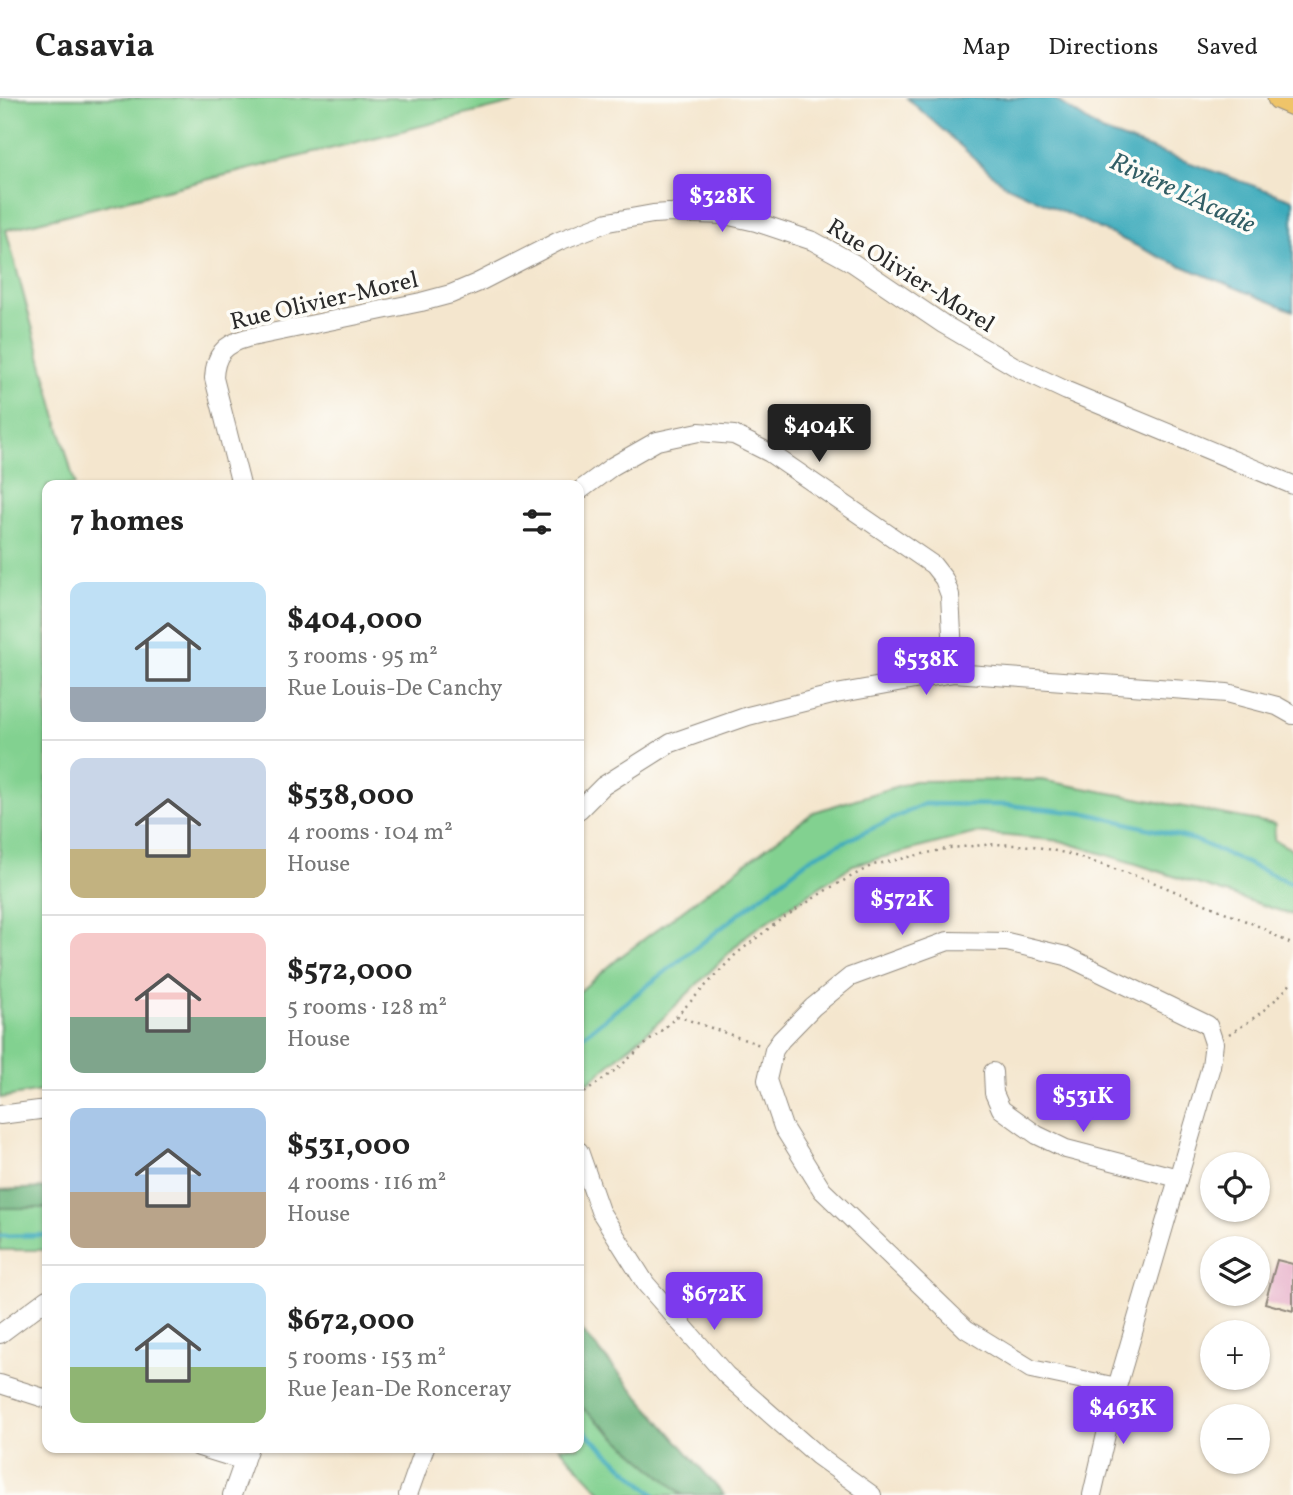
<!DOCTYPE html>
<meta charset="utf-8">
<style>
:root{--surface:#fff;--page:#f6f6f6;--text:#222;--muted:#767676;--line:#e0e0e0;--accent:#7c3aed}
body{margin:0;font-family:Vollkorn,serif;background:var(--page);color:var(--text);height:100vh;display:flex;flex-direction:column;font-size:26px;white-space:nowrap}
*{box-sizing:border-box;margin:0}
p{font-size:23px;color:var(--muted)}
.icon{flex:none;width:38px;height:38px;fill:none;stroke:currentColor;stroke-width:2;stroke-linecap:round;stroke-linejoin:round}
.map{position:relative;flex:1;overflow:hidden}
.panel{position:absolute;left:42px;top:382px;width:542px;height:973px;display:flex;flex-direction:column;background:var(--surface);border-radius:14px;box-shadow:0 2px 5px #0004}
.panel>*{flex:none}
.fabs{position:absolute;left:1200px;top:1054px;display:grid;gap:14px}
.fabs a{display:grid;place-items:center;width:70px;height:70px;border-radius:50%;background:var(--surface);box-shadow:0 2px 5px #0004;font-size:35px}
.price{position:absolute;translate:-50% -60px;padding:0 16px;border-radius:7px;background:var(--accent);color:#fff;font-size:23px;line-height:46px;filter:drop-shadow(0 2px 4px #0008)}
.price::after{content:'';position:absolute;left:50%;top:42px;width:21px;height:16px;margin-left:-10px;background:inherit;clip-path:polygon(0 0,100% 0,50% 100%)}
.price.selected{background:#222;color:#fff}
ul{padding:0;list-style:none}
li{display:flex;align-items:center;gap:21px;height:175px;padding:0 28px}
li+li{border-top:2px solid var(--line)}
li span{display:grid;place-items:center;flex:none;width:196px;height:140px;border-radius:14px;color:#555}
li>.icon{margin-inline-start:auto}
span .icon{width:84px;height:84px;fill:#fffc;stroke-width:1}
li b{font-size:30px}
h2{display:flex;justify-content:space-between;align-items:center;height:84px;padding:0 28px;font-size:30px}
header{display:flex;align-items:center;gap:42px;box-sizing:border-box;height:98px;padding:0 35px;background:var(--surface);border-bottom:2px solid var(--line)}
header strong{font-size:33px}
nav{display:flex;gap:38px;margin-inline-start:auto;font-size:24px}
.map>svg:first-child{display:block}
.green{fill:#82d190;stroke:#567e5e;stroke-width:2}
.forest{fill:#69b37a;stroke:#4a6f52;stroke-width:2}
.water{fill:#3dabbc;stroke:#346b74;stroke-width:2}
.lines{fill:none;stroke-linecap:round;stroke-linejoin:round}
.stream{stroke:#3dabbc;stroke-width:4.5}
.building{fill:#e5a8c5}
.minor-casing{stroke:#90887c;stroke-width:20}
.major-casing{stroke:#90887c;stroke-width:25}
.path{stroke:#90887c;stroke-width:2.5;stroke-dasharray:2 5;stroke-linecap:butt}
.minor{stroke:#fff;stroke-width:18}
.major{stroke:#efc469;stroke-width:23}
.labels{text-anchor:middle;stroke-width:7;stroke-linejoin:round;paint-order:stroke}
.street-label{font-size:24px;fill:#2b2b2b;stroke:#fdfcf7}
.water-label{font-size:26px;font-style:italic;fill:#325e65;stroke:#fdfcf7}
</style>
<header>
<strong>Casavia</strong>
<nav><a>Map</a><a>Directions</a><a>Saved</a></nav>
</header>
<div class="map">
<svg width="1293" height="1397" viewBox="0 0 1293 1397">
<rect width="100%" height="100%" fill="#fdfcf7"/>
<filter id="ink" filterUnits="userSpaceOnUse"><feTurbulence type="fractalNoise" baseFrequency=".0143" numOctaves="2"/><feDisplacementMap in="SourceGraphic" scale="14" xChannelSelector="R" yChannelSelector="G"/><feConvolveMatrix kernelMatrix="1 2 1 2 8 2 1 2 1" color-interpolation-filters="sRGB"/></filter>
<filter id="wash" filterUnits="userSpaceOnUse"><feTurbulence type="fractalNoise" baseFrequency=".00686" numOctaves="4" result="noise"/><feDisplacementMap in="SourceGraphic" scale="28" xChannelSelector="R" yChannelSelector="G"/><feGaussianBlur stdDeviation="1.57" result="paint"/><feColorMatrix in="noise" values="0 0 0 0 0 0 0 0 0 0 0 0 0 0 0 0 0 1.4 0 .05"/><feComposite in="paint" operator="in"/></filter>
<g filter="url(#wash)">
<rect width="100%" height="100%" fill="#f4e6ce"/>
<g class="green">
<polygon points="0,0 533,0 6,132 75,387 47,387 47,992 0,1000"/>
<polygon points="1041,682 1275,726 1274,742 1293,752 1293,817 1136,766 1061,743 976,735 853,767 748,836 661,922 588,985 579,966 579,894 620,859 814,714 914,683"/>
<rect x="0" y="1110" width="47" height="42"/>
<polygon points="579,1307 683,1397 604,1397 559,1349 579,1349"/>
</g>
<g class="forest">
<polygon points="47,1090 47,1110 0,1110 0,1092"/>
<polygon points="579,1227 583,1234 724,1397 683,1397 579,1307"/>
</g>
<polygon class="water" points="907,0 1053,0 1102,33 1293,102 1293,213 1167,162 1003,86"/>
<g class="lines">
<g class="stream">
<polyline points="579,941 812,759 924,706 1007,707 1090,716 1195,742 1293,786"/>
<polyline points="0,1138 47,1137"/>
<polyline points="579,1329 655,1397"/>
</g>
</g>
<g id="blocks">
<polygon class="building" points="1277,1162 1293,1166 1293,1213 1265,1205"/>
</g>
</g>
<g filter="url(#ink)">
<use href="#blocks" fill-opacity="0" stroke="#90887c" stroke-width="2"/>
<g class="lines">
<g class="minor-casing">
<g id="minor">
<path d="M241,387L214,280C215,257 224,246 247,240L421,204L451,196L477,185L559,143L608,124L653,116L669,115L725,117L756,124L813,143L853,165L943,226L1016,269L1067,293L1293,387"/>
<polyline points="579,393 613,368 657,343 699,334 734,337 770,355 933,467 944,481 950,497 954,575"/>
<polyline points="579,712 603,688 671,645 748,618 836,596 954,575 1227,595 1277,608 1293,617"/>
<polyline points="993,974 994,995 1001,1011 1037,1037 1066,1051 1178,1080"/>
<polyline points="0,1017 47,1011"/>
<polyline points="579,1053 600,1113 646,1186 726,1277 818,1358 872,1397"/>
<polyline points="0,1236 47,1201"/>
<polyline points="0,1286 47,1301"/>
<polyline points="199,1349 244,1363"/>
<polyline points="232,1397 249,1349"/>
<polyline points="408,1397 425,1349"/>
<polyline points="1092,1397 1117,1289 1211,968 1214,945 1208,927 1066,858 1007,844 948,843 850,879 813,909 781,942 774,952 767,982 783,1029 822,1092 966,1231 1031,1271 1117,1289"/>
</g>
</g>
<g class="major-casing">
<polyline id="major" points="1279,0 1293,6"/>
</g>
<g class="path">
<polyline points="677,918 760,947"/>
<path d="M1229,936C1255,921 1273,906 1293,883"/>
<polyline points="579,999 618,970 670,925 736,856 780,822 828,791 873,767 950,750 996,746 1033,748 1069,756 1148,782 1258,828 1293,847"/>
</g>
<use href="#minor" class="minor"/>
<use href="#major" class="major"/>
</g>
</g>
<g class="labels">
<g class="street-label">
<text transform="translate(911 177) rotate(32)" y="8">Rue Olivier-Morel</text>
<text transform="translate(324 202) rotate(-13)" y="8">Rue Olivier-Morel</text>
</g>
<g class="water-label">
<text transform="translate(1183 94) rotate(25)" y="9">Rivière L'Acadie</text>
</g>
</g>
</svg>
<div class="fabs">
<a><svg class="icon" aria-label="locate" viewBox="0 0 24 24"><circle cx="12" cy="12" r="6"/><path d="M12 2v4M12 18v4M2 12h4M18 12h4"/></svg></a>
<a><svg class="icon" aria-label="layers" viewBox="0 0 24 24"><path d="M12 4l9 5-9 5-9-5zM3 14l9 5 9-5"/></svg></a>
<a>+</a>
<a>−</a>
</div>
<b class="price" style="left:722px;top:136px">$328K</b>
<b class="price selected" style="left:819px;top:366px">$404K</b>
<b class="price" style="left:926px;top:599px">$538K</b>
<b class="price" style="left:902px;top:839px">$572K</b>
<b class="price" style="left:1083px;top:1036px">$531K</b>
<b class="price" style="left:714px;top:1234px">$672K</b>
<b class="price" style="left:1123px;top:1348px">$463K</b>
<section class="panel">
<h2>7 homes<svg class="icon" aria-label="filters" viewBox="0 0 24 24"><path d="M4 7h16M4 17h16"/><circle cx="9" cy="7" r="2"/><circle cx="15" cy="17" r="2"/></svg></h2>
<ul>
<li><span style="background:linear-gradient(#bfe0f5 75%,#9aa5b1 0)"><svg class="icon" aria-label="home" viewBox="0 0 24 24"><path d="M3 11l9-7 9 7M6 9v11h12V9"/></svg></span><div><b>$404,000</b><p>3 rooms · 95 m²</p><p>Rue Louis-De Canchy</p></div></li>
<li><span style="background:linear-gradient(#c9d6e8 65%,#c2b280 0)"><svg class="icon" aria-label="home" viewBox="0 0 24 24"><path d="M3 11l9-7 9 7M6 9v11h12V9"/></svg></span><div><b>$538,000</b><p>4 rooms · 104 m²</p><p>House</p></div></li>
<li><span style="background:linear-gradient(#f6c9c9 60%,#7fa58c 0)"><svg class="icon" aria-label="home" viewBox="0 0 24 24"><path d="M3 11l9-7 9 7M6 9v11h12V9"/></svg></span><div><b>$572,000</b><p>5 rooms · 128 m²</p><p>House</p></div></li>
<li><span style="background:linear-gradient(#a9c7e8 60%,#b9a48a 0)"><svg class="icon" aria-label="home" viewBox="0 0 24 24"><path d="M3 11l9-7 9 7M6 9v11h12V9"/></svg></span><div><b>$531,000</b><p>4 rooms · 116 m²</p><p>House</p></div></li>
<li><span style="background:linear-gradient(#bfe0f5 60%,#8fb573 0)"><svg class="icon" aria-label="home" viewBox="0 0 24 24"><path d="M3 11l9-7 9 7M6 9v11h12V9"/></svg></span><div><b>$672,000</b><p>5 rooms · 153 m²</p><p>Rue Jean-De Ronceray</p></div></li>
</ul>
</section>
</div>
